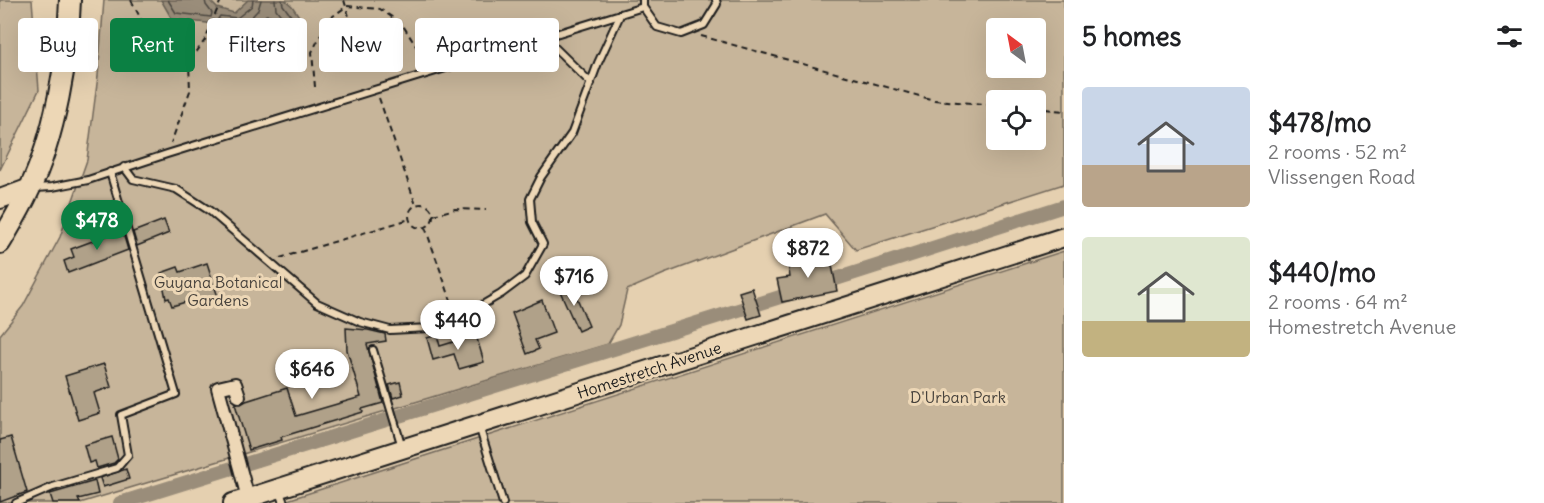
<!DOCTYPE html>
<meta charset="utf-8">
<style>
:root{--surface:#fff;--page:#f2f2f2;--text:#202124;--muted:#757577;--accent:#0b8043}
body{margin:0;font-family:Delius,sans-serif;background:var(--page);color:var(--text);height:100vh;display:flex;flex-direction:column;font-size:22px;white-space:nowrap}
*{box-sizing:border-box;margin:0}
p{font-size:20px;color:var(--muted)}
.icon{flex:none;width:33px;height:33px;fill:none;stroke:currentColor;stroke-width:2;stroke-linecap:round;stroke-linejoin:round}
.map{position:relative;flex:1;overflow:hidden}
.sheet{display:flex;flex-direction:column;background:var(--surface);width:480px}
.sheet>*{flex:none}
.top-card{position:absolute;left:18px;top:18px;width:570px;height:54px;display:flex;gap:12px}
.needle{width:39px;rotate:328deg}
.buttons{position:absolute;left:986px;top:18px;display:grid;gap:12px}
.buttons a{display:grid;place-items:center;width:60px;height:60px;border-radius:6px;background:var(--surface);box-shadow:0 6px 24px #0002;font-size:30px}
.price{position:absolute;translate:-50% -51px;padding:0 14px;border-radius:21px;background:#fff;color:#222;font-size:20px;line-height:39px;filter:drop-shadow(0 2px 3px #0008)}
.price::after{content:'';position:absolute;left:50%;top:36px;width:18px;height:14px;margin-left:-9px;background:inherit;clip-path:polygon(0 0,100% 0,50% 100%)}
.price.current{background:var(--accent);color:#fff}
ul{padding:0;list-style:none}
li{display:flex;align-items:center;gap:18px;height:150px;padding:0 18px}
li span{display:grid;place-items:center;flex:none;width:168px;height:120px;border-radius:6px;color:#555}
li>.icon{margin-inline-start:auto}
span .icon{width:72px;height:72px;fill:#fffc;stroke-width:1}
li b{font-size:26px}
h2{display:flex;justify-content:space-between;align-items:center;height:72px;padding:0 18px;font-size:26px}
.tag{padding:0 21px;border-radius:6px;background:var(--surface);box-shadow:0 6px 24px #0002;font-size:21px;line-height:54px}
.tag.current{background:var(--accent);color:#fff}
main{display:flex;flex:1;min-height:0}
.map>svg:first-child{display:block}
.green{fill:#c7b59a;stroke:#72685b;stroke-width:1.5;fill-rule:evenodd}
.water{fill:#9a8d7a;stroke:#686054;stroke-width:1.5}
.lines{fill:none;stroke-linecap:round;stroke-linejoin:round}
.shore{stroke:#4e4942;stroke-width:1.5}
.canal{stroke:#9a8d7a;stroke-width:14}
.building{fill:#b0a189;stroke:#1c1c1c;stroke-width:1.5}
.lane-casing{stroke:#1c1c1c;stroke-width:10}
.street-casing{stroke:#1c1c1c;stroke-width:16}
.secondary-casing{stroke:#1c1c1c;stroke-width:22}
.primary-casing{stroke:#1c1c1c;stroke-width:24}
.path{stroke:#1c1c1c;stroke-width:2;stroke-dasharray:6 4.5;stroke-linecap:butt}
.lane{stroke:#edd7b6;stroke-width:6}
.street{stroke:#edd7b6;stroke-width:12}
.secondary{stroke:#edd7b6;stroke-width:18}
.primary{stroke:#edd7b6;stroke-width:20}
.labels{text-anchor:middle;stroke-width:6;stroke-linejoin:round;paint-order:stroke}
.park-label{font-size:16px;fill:#47423c;stroke:#edd7b6}
.street-label{font-size:16px;fill:#1c1c1c;stroke:#edd7b6}
</style>
<main>
<div class="map">
<svg width="1064" height="503" viewBox="0 0 1064 503">
<rect width="100%" height="100%" fill="#e5d0b0"/>
<filter id="ink" filterUnits="userSpaceOnUse"><feTurbulence type="fractalNoise" baseFrequency=".0167" numOctaves="2"/><feDisplacementMap in="SourceGraphic" scale="12" xChannelSelector="R" yChannelSelector="G"/><feConvolveMatrix kernelMatrix="1 2 1 2 8 2 1 2 1" color-interpolation-filters="sRGB"/></filter>
<g filter="url(#ink)">
<g class="green">
<polygon points="0,0 32,0 39,90 0,170"/>
<path d="M104,0H1064V184L856,250L825,214L664,274L627,290L619,325L608,344L80,503H0V335L23,306L60,237L87,160L98,76ZM996,28H1035V68H996ZM996,100H1035V140H996Z"/>
<polygon points="1064,251 1064,503 278,503"/>
</g>
<polygon class="water" points="161,0 209,0 217,8 234,13 248,0 285,0 292,6 303,22 300,42 286,65 265,71 250,58 235,35 207,23 172,19"/>
<g class="lines">
<g class="shore">
<polyline points="168,0 176,13 211,17 212,13 206,5 205,0"/>
<polyline points="253,0 252,6 237,18 220,16 218,19 240,31 254,53 267,64 282,60 294,40 297,24 283,5 282,0"/>
<polyline points="261,0 258,10 244,25 260,48 269,56 278,53 287,37 289,26 276,9 275,0"/>
<polygon points="266,15 270,15 279,28 278,34 271,45 267,42 257,26"/>
</g>
<g class="canal">
<polyline points="817,285 1064,206"/>
<polyline points="120,503 796,292"/>
</g>
</g>
<g class="building">
<circle cx="362" cy="45" r="11"/>
<polygon points="164,220 169,233 137,246 133,232"/>
<polygon points="122,230 128,250 68,273 64,261 74,257 71,249"/>
<polygon points="830,255 837,291 782,302 777,279 790,277 788,263"/>
<polygon points="207,263 218,297 198,304 196,299 172,306 169,298 166,299 161,273 178,267 180,272"/>
<polygon points="571,284 589,326 578,331 559,289"/>
<polygon points="752,288 761,315 748,319 739,292"/>
<polygon points="542,300 554,333 535,340 539,349 527,354 512,313"/>
<polygon points="346,328 368,330 385,334 386,341 367,344 383,403 362,409 363,412 281,437 282,440 249,450 235,404 241,404 246,401 287,388 296,416 361,397 347,350"/>
<polygon points="437,335 440,346 476,335 484,362 459,369 454,354 433,360 427,338"/>
<polygon points="104,364 111,387 94,393 100,413 78,420 65,376"/>
<polygon points="400,382 403,395 393,398 389,385"/>
<polygon points="11,437 27,492 0,502 0,440"/>
<polygon points="112,437 118,459 114,463 97,468 95,461 89,463 84,445"/>
<polygon points="126,469 129,479 103,487 100,478"/>
<polygon points="95,481 98,494 78,499 80,503 53,503 50,494"/>
</g>
<g class="lines">
<g class="lane-casing">
<g id="lane">
<polyline points="643,0 643,7 657,27 681,34 704,25 717,4 716,0"/>
<polyline points="544,37 591,83"/>
<polyline points="124,167 133,179 176,189 210,211 317,303 360,322 390,330 429,328 460,318 501,294 525,276 543,244 532,222 530,199 541,177 572,133 598,63 620,15"/>
<polyline points="35,188 52,187 88,180 167,154 643,7"/>
<polyline points="373,350 402,447"/>
<polyline points="479,426 503,503"/>
<polyline points="279,489 284,503"/>
<polyline points="16,503 53,487 117,468 128,455 121,415 176,394 110,172"/>
</g>
</g>
<g class="street-casing">
<polyline id="street" points="239,396 235,384 218,388 248,498"/>
</g>
<g class="secondary-casing">
<g id="secondary">
<polyline points="0,199 30,188"/>
<polyline points="233,503 1064,237"/>
</g>
</g>
<g class="primary-casing">
<path id="primary" d="M0,243C10,226 21,208 29,190C55,137 68,59 70,0"/>
</g>
<g class="path">
<polyline points="131,0 143,23 175,44 189,62 190,91 171,143"/>
<polyline points="344,0 355,36"/>
<polyline points="701,36 934,100 996,105"/>
<polyline points="190,61 205,40 221,0"/>
<polyline points="315,87 312,52 329,19 347,6 380,9 402,24 421,54"/>
<polyline points="379,98 416,205"/>
<polyline points="1035,108 1064,111"/>
<circle cx="421" cy="216" r="12"/>
<polyline points="433,215 455,209 486,210"/>
<polyline points="425,227 454,309"/>
<polyline points="280,258 410,219"/>
</g>
<use href="#lane" class="lane"/>
<use href="#street" class="street"/>
<use href="#secondary" class="secondary"/>
<use href="#primary" class="primary"/>
</g>
</g>
<g class="labels">
<g class="park-label">
<text x="218" y="288">Guyana Botanical<tspan x="218" dy="18">Gardens</tspan></text>
<text x="958" y="403">D'Urban Park</text>
</g>
<g class="street-label">
<text transform="translate(649 370) rotate(-18)" y="6">Homestretch Avenue</text>
</g>
</g>
</svg>
<div class="buttons">
<a><svg class="needle" viewBox="-14 -14 28 28"><path d="M0-13l5 13h-10z" fill="#e53935"/><path d="M0 13l5-13h-10z" fill="#757577"/></svg></a>
<a><svg class="icon" aria-label="locate" viewBox="0 0 24 24"><circle cx="12" cy="12" r="6"/><path d="M12 2v4M12 18v4M2 12h4M18 12h4"/></svg></a>
</div>
<b class="price current" style="left:97px;top:251px">$478</b>
<b class="price" style="left:808px;top:279px">$872</b>
<b class="price" style="left:574px;top:307px">$716</b>
<b class="price" style="left:458px;top:351px">$440</b>
<b class="price" style="left:312px;top:400px">$646</b>
<div class="top-card">
<a class="tag">Buy</a>
<a class="tag current">Rent</a>
<a class="tag">Filters</a>
<a class="tag">New</a>
<a class="tag">Apartment</a>
</div>
</div>
<section class="sheet">
<h2>5 homes<svg class="icon" aria-label="filters" viewBox="0 0 24 24"><path d="M4 7h16M4 17h16"/><circle cx="9" cy="7" r="2"/><circle cx="15" cy="17" r="2"/></svg></h2>
<ul>
<li><span style="background:linear-gradient(#c9d6e8 65%,#b9a48a 0)"><svg class="icon" aria-label="home" viewBox="0 0 24 24"><path d="M3 11l9-7 9 7M6 9v11h12V9"/></svg></span><div><b>$478/mo</b><p>2 rooms · 52 m²</p><p>Vlissengen Road</p></div></li>
<li><span style="background:linear-gradient(#dfe7d0 70%,#c2b280 0)"><svg class="icon" aria-label="home" viewBox="0 0 24 24"><path d="M3 11l9-7 9 7M6 9v11h12V9"/></svg></span><div><b>$440/mo</b><p>2 rooms · 64 m²</p><p>Homestretch Avenue</p></div></li>
</ul>
</section>
</main>
